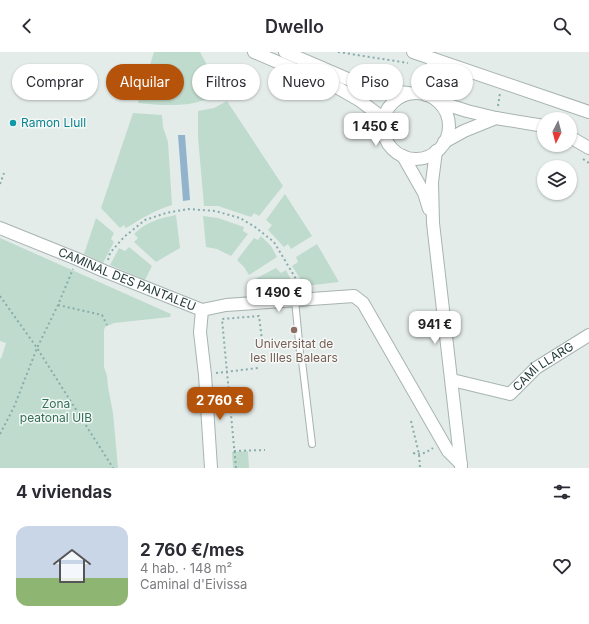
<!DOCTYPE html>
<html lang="es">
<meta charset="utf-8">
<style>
:root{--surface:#fff;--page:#f2f2f3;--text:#2b2b33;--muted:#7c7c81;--accent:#b45309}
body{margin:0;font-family:Inter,sans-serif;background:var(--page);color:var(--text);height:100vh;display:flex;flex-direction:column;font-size:15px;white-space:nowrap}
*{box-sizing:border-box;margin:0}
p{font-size:13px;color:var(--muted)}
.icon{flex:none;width:22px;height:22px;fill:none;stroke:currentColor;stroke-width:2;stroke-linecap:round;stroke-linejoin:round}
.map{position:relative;height:416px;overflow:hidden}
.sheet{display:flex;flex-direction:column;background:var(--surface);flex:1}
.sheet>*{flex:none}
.guide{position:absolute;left:12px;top:12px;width:565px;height:36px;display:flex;gap:8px}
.needle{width:26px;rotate:186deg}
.controls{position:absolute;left:537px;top:60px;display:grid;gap:8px}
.controls a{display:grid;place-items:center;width:40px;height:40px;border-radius:50%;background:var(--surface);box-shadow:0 1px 3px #0004;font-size:20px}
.price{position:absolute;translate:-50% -34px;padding:0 9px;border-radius:8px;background:#fff;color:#222;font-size:13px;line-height:26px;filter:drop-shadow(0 1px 2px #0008)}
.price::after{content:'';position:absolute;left:50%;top:24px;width:12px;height:9px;margin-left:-6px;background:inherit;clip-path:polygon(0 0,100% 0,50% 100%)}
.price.current{background:var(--accent);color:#fff}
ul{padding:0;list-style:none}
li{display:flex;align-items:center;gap:12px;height:100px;padding:0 16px}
li span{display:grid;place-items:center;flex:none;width:112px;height:80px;border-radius:12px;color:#555}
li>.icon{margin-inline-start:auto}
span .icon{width:48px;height:48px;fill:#fffc;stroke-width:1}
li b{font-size:17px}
h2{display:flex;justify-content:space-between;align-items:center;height:48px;padding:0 16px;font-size:17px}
.tag{padding:0 14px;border-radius:18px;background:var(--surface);box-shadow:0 1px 3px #0004;font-size:14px;line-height:36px}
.tag.current{background:var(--accent);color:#fff}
header{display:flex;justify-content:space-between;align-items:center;height:52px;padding:0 16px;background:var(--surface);font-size:18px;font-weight:600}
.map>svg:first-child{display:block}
.green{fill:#bfdbcd}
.water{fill:#91b4cc}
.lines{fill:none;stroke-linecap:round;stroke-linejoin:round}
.lane-casing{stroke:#a7b4b2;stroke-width:8}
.street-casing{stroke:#a7b4b2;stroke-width:14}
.path{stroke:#87adaa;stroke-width:2;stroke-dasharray:2 3;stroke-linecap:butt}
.lane{stroke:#fff;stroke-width:6}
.street{stroke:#fff;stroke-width:12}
.culture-dot{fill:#0f9aa8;stroke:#f4f9f7;stroke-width:1.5}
.education-dot{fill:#8d6e63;stroke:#f4f9f7;stroke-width:1.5}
.labels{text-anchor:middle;stroke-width:3;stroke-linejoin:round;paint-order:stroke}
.culture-label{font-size:12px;fill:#0d838f;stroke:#f4f9f7;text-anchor:start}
.street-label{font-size:12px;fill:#253c3b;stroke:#f4f9f7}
.education-label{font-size:12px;fill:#785e54;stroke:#f4f9f7}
.park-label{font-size:12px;fill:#336f58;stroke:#f4f9f7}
</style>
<header><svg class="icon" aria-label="back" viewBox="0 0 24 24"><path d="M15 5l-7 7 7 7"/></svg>Dwello<svg class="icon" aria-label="search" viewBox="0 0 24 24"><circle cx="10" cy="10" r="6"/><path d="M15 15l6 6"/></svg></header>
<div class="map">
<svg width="589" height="416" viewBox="0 0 589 416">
<rect width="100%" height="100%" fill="#e4ecea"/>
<g class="green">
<path d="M154,0H200L222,41C211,46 200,50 189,52C172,54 155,53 138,51Z"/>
<polygon points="227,49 283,134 259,164 254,161 251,165 218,154 204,154 198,85 198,59 214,56"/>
<path d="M133,61L162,63L163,75L168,90L172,153C155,158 141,167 126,176L124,173L120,176L101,156Z"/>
<polygon points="285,142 312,184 291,197 288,192 284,195 268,178 272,173 266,168"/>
<path d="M176,163L180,196L156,210L134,190L138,186L134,182C148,169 158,167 176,163Z"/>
<polygon points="203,164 218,166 244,175 243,179 248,182 231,204 217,197 206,195"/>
<polygon points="96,166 114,181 111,187 114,190 103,211 84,202"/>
<polygon points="261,184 271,194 277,205 249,223 244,215 237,208 254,186 258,188"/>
<polygon points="0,186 171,262 170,265 114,271 105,275 104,278 104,315 107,324 108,335 113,361 118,416 0,416 0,306 1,307 6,291 0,289"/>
<polygon points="317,192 339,230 305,234 292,214 298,210 296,205"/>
<polygon points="129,195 152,214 145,228 110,213 119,196 125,199"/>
<polygon points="276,216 281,221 286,218 295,236 255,241 251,229"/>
<polygon points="248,399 249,416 233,416 232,400"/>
</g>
<polygon class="water" points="178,83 185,83 190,148 183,149"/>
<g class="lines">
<g class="lane-casing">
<g id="lane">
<polyline points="295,248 300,300"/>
<polyline points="302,309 312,392"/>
</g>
</g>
<g class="street-casing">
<g id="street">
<polyline points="254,0 338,36 359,48 383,66"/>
<polyline points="285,0 371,37 408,41"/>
<polyline points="413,0 589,60"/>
<circle cx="416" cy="74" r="33"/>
<polyline points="426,43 434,7"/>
<polyline points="439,50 467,59 496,66 544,74"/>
<polyline points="570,85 589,96"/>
<polyline points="444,90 464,79 496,66"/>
<polyline points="436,99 432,130 433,171 461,414"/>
<polyline points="403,104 424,141 429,157"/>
<path id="s1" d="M0,176L77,207L104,219L202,258L226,253L354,244L363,251L448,399L461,412"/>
<polyline points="202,258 200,280 205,323 211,416"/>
<path id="s2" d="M452,328L510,342L536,316L589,283"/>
</g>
</g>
<g class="path">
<polyline points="338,0 408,11"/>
<polyline points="498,54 500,41 499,41"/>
<polyline points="583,107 589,111"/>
<polyline points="0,132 4,121"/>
<polyline points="108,208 110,201 124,185 145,168 166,161 188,157 215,159 240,166 255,175 274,190 302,237"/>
<polyline points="0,244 37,296 113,416"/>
<polyline points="58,253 102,263 107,273"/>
<polyline points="216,321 258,316"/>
<polyline points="411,369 419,402 420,416"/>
<polyline points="0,382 14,355 37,296 58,253 73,217"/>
<polyline points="234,399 265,398"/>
<path d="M413,401C423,403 425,401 433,396"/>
<polyline points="236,416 222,267 259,264 262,288"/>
</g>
<use href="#lane" class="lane"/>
<use href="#street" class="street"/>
</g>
<circle class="culture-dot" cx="13" cy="71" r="4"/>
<circle class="education-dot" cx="294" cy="278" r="4"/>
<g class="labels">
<g class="culture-label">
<text x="21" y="75">Ramon Llull</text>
</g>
<g class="street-label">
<text dy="4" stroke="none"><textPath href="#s1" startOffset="137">CAMINAL DES PANTALEU</textPath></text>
<text dy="4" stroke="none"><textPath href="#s2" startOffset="103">CAMÍ LLARG</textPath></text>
</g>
<g class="education-label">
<text x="294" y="296">Universitat de<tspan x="294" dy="14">les Illes Balears</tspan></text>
</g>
<g class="park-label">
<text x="56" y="356">Zona<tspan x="56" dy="14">peatonal UIB</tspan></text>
</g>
</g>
</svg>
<div class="controls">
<a><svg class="needle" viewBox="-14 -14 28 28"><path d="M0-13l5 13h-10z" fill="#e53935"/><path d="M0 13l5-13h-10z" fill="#7c7c81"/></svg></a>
<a><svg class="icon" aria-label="layers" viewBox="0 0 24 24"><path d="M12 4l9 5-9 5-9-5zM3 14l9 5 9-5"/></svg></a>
</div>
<b class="price" style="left:376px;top:95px">1 450 €</b>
<b class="price" style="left:279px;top:261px">1 490 €</b>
<b class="price" style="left:435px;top:293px">941 €</b>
<b class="price current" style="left:220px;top:369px">2 760 €</b>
<div class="guide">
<a class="tag">Comprar</a>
<a class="tag current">Alquilar</a>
<a class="tag">Filtros</a>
<a class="tag">Nuevo</a>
<a class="tag">Piso</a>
<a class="tag">Casa</a>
</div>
</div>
<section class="sheet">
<h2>4 viviendas<svg class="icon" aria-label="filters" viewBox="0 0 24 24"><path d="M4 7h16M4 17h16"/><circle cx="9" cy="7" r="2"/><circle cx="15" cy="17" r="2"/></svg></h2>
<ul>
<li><span style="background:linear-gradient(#c9d6e8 65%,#8fb573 0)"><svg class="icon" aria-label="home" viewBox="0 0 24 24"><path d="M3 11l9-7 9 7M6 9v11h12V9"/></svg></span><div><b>2 760 €/mes</b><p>4 hab. · 148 m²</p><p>Caminal d'Eivissa</p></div><svg class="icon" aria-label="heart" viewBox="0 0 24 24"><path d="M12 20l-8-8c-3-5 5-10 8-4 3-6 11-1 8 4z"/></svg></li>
</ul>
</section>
